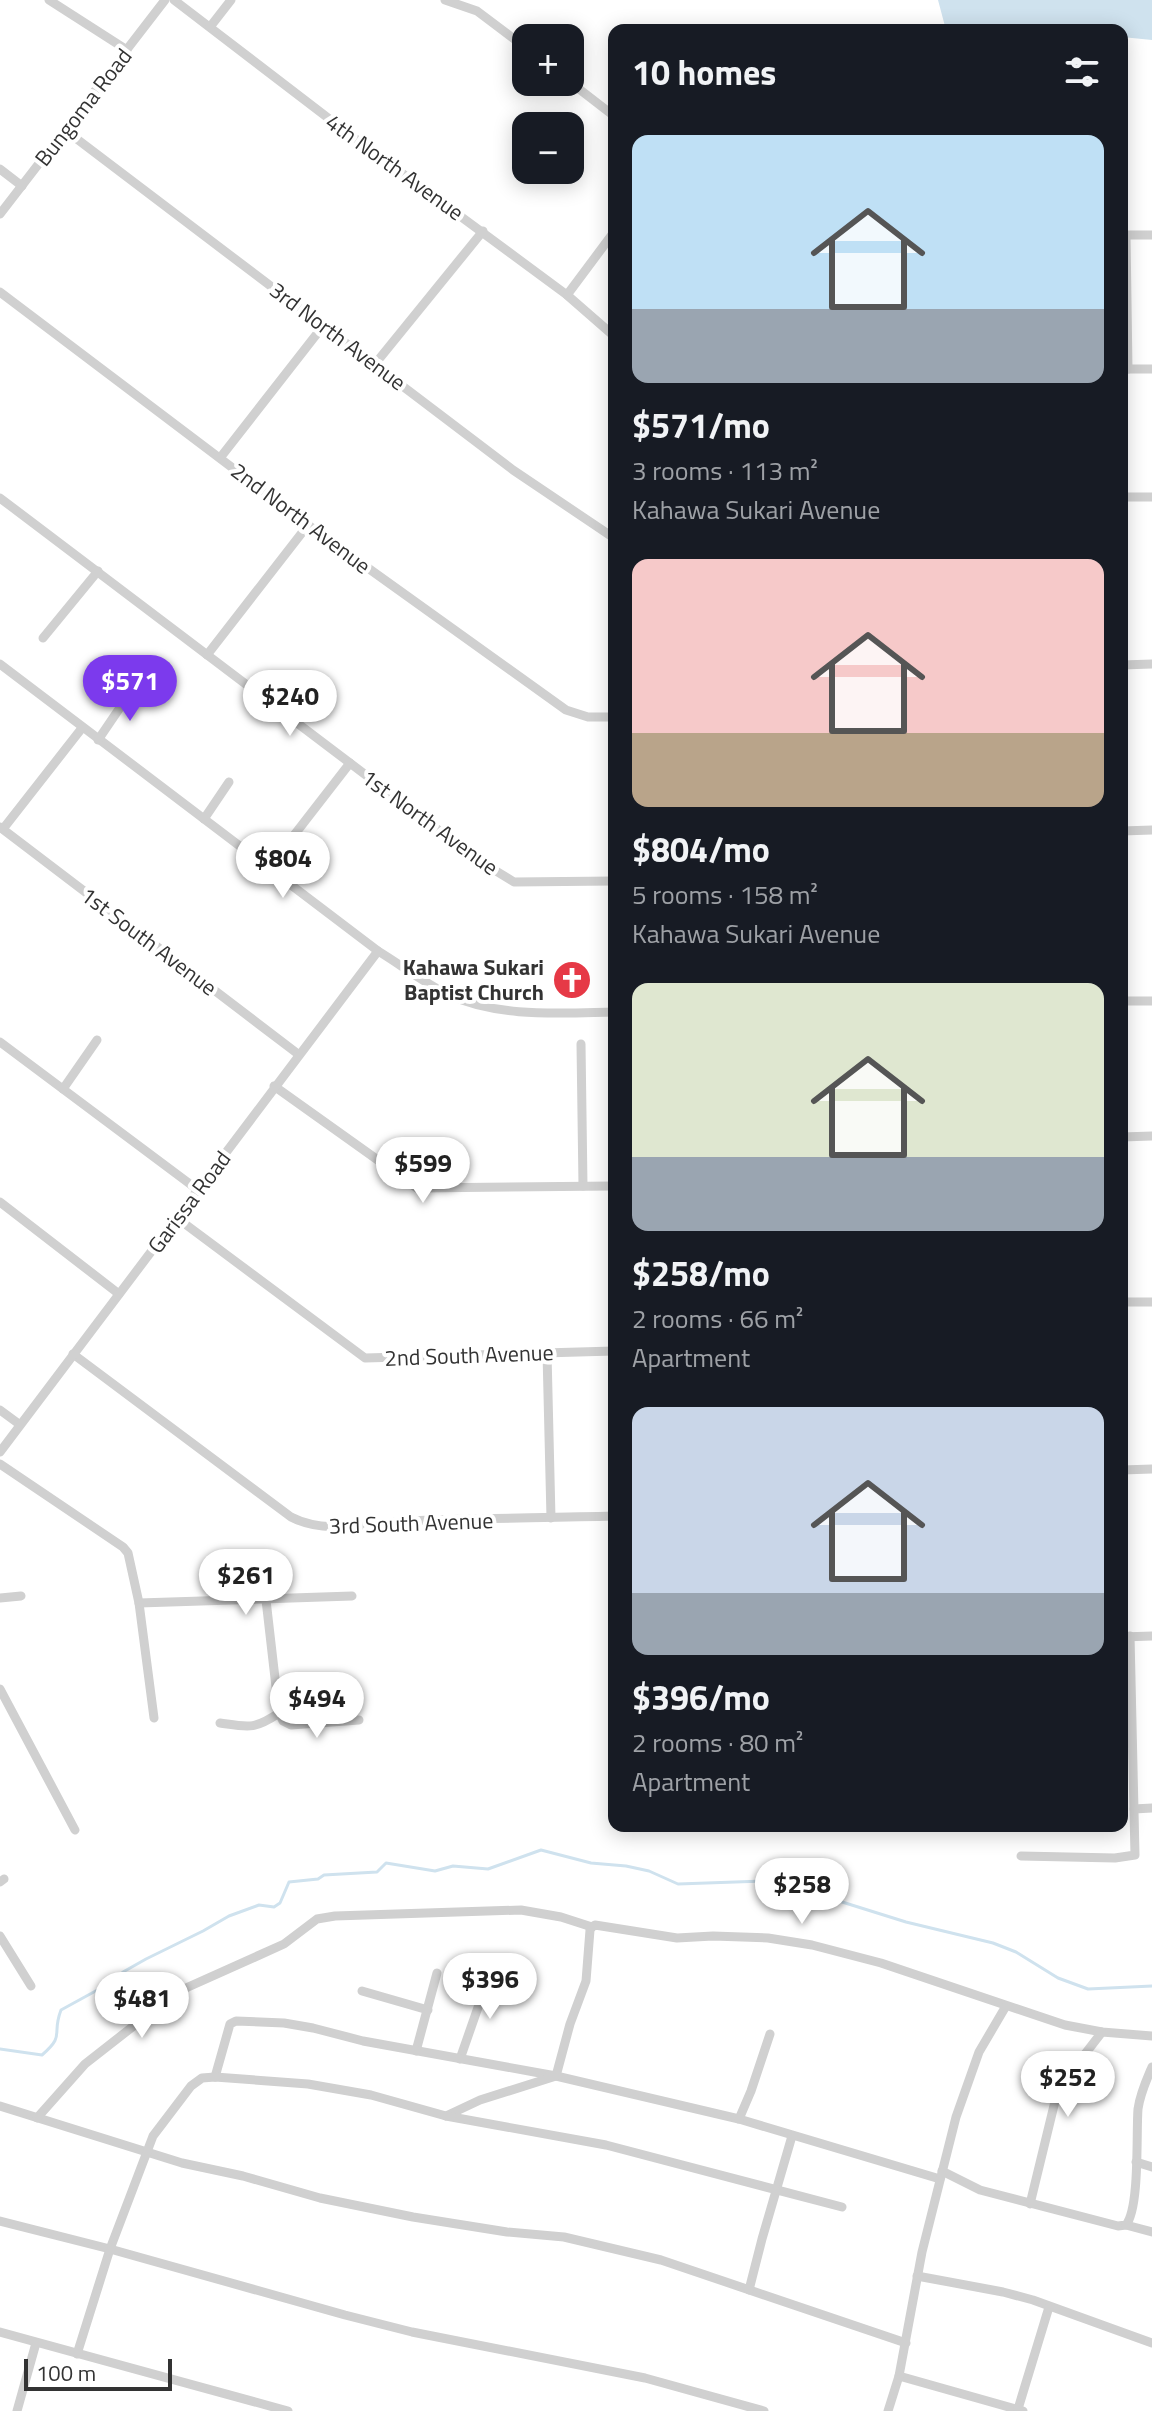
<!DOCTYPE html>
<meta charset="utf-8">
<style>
:root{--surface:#171b24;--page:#20242c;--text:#f1f3f6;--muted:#9ea1a6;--accent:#7c3aed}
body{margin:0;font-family:"Titillium Web",sans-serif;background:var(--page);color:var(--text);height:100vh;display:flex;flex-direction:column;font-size:30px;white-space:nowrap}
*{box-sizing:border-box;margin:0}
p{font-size:26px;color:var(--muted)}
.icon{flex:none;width:44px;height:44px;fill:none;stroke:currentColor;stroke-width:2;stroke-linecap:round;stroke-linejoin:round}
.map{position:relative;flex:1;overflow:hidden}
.sheet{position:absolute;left:608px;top:24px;width:520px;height:1808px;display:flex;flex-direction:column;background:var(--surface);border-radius:16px;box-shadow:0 4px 20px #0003}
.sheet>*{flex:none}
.buttons{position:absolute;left:512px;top:24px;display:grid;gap:16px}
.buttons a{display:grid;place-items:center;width:72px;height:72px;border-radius:16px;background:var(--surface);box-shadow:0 4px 20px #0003;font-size:40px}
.scale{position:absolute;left:24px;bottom:20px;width:148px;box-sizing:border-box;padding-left:8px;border:4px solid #333;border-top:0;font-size:22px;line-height:28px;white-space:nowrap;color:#333;-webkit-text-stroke:6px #fff;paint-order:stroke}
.price{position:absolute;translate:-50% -68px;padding:0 18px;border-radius:28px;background:#fff;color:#222;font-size:26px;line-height:52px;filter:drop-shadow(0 2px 4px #0008)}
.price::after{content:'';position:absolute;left:50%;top:48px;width:24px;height:18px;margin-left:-12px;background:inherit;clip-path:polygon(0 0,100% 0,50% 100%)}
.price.current{background:var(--accent);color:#fff}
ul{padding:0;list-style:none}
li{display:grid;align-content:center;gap:16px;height:424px;padding:0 24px}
li span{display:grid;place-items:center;height:248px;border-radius:16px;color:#555}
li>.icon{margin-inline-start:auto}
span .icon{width:144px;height:144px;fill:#fffc;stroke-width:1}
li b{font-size:34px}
h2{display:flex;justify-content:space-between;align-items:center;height:96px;padding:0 24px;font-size:34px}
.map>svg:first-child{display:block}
.water{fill:#cfe2ee}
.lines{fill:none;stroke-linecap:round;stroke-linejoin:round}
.stream{stroke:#cfe2ee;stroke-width:3}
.street{stroke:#d0d0d0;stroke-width:9}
.labels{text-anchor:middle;stroke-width:8;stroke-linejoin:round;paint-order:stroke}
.street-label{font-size:22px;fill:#333;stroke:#fff}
.poi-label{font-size:22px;font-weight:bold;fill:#333;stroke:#fff;text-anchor:end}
</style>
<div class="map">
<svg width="1152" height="2411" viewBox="0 0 1152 2411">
<rect width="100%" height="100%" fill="#fff"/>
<polygon class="water" points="938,0 1152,0 1152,40 1122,37 1122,30 946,30"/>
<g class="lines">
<path class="stream" d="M0,2049L42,2055C66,2034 51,2036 61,2010L112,1982L123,1972L146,1959L203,1931L229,1916L259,1905L274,1907L280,1903L289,1882L318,1879L324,1875L377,1872L386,1863L435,1871L453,1866L488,1869L541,1850L591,1863L626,1866L649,1871L678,1884L764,1881L807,1891L906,1922L993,1943L1016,1952L1058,1978L1088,1989L1152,1986"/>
<g class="street">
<polyline points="49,0 127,50"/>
<polyline points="174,0 349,134 567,295 614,336"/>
<polyline points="445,0 477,11 526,48"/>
<polyline points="210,27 231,0"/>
<polyline points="570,82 614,116"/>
<polyline points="65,130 513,470 614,538"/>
<polyline points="0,169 22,186"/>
<polyline points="0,214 165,0"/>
<polyline points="1123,235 1152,235"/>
<polyline points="1126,235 1128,369"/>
<polyline points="0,292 308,525 566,710 588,717 614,717"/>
<polyline points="567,295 614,232"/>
<polyline points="375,364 483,231"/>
<polyline points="1122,369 1152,369"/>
<polyline points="220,458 323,326"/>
<polyline points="1122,497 1152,497"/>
<polyline points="0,498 478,860 514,882 614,881"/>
<polyline points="43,638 98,571"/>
<polyline points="207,655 308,525"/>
<path d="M0,664L378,951C401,965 423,982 447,994C498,1018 559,1013 614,1012"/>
<polyline points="1122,665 1152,664"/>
<polyline points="98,740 134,687"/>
<polyline points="204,819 229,782"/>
<polyline points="0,827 298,1054"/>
<polyline points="3,829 82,728"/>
<polyline points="1122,831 1152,830"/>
<polyline points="281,852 350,763"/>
<polyline points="1122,1001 1152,1001"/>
<polyline points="0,1042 198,1190"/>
<polyline points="581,1044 583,1186"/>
<polyline points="274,1086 417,1188 614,1186"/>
<polyline points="63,1089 97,1040"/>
<polyline points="1122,1137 1152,1136"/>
<polyline points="0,1202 119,1294"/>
<polyline points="177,1218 365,1358 614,1351"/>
<polyline points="1122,1302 1152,1302"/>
<polyline points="547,1353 551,1518"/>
<path d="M73,1354L291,1517C326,1535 367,1523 405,1521C475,1518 544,1518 614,1516"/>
<polyline points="0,1410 19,1424"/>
<polyline points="0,1452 378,951"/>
<polyline points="0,1464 123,1547 128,1553 139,1603 154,1718"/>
<polyline points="1122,1470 1152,1469"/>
<polyline points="0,1598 21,1596"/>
<polyline points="266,1600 279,1713 283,1721 291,1725 359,1720"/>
<polyline points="139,1603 352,1596"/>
<polyline points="1122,1637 1152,1636"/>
<polyline points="0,1689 75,1830"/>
<path d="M220,1723C248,1727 254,1730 279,1713"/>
<polyline points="1134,1809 1152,1808"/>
<polyline points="1021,1856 1115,1858 1135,1855 1130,1636"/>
<polyline points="0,1882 4,1879"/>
<polyline points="0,1936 31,1986"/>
<polyline points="362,1991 428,2010"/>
<polyline points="416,2051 437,1973"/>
<polyline points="460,2059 490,1973"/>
<polyline points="215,2077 230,2024 236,2021 284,2023 313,2028 363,2041 556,2076 739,2119 940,2179"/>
<polyline points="0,2106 182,2163 243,2176 320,2198 413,2217 507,2232 564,2237 661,2260 906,2343"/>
<polyline points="446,2116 480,2100 556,2076 570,2024 586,1981 590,1930 592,1927"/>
<polyline points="37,2118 85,2064 177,1992 284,1944 317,1919 335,1916 521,1910 561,1917 592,1927 595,1925 677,1938 713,1936 768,1938 812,1945 881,1963 1065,2025 1102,2032 1152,2036"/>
<polyline points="739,2119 751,2091 770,2034"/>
<polyline points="1136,2162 1152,2167"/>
<path d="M942,2171L980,2190L1118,2226L1126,2225C1140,2207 1136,2134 1138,2109C1140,2094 1146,2081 1152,2067"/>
<polyline points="1030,2204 1058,2089 1102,2032"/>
<polyline points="0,2221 110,2249 345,2315 412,2332 645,2378 764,2411"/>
<polyline points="1126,2225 1152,2232"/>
<polyline points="917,2276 1003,2292 1033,2300 1152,2343"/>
<polyline points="749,2290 762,2239 792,2136"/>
<polyline points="0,2332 288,2411"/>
<polyline points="77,2354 110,2249 153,2136 191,2086 202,2078 215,2077 308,2084 371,2095 446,2116 606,2145 842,2207"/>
<polyline points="899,2376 1023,2411"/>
<polyline points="1018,2409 1049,2307"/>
<polyline points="17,2411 36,2343"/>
<polyline points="888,2411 899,2376 922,2252 956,2117 979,2052 1006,2006"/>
</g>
</g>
<defs>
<g id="church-disc" transform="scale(2)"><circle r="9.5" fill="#e63946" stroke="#fff"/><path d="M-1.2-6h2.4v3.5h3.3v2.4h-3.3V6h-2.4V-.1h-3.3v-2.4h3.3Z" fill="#fff"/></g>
</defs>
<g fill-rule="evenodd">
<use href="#church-disc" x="572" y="980"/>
</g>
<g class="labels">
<g class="street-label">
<text transform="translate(83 107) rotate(-52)" y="8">Bungoma Road</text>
<text transform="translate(395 167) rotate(36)" y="8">4th North Avenue</text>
<text transform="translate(338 336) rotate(37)" y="8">3rd North Avenue</text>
<text transform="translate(301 518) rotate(37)" y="8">2nd North Avenue</text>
<text transform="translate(430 822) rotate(36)" y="8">1st North Avenue</text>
<text transform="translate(149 941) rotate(37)" y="8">1st South Avenue</text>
<text transform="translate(189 1202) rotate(-53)" y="8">Garissa Road</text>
<text transform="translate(469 1355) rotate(-2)" y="8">2nd South Avenue</text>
<text transform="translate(411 1523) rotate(-2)" y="8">3rd South Avenue</text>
</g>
<g class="poi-label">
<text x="544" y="975">Kahawa Sukari<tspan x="544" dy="25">Baptist Church</tspan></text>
</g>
</g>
</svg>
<div class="buttons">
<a>+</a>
<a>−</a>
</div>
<div class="scale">100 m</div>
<b class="price current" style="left:130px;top:723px">$571</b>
<b class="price" style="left:290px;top:738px">$240</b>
<b class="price" style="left:283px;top:900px">$804</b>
<b class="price" style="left:423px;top:1205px">$599</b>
<b class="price" style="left:246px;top:1617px">$261</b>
<b class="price" style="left:317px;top:1740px">$494</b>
<b class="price" style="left:802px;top:1926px">$258</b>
<b class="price" style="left:490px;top:2021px">$396</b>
<b class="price" style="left:142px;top:2040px">$481</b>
<b class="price" style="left:1068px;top:2119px">$252</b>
<section class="sheet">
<h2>10 homes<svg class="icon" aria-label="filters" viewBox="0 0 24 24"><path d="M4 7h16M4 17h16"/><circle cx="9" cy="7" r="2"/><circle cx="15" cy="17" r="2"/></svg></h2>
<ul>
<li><span style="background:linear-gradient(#bfe0f5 70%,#9aa5b1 0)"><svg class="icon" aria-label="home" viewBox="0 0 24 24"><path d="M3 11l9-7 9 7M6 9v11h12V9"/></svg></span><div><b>$571/mo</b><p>3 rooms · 113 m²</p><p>Kahawa Sukari Avenue</p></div></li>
<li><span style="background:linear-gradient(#f6c9c9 70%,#b9a48a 0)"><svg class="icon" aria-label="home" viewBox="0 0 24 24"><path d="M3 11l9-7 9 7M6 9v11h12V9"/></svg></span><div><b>$804/mo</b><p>5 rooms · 158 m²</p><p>Kahawa Sukari Avenue</p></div></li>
<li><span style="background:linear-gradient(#dfe7d0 70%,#9aa5b1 0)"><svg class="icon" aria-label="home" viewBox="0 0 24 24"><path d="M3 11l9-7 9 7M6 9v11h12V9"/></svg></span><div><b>$258/mo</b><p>2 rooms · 66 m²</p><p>Apartment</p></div></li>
<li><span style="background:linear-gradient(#c9d6e8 75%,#9aa5b1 0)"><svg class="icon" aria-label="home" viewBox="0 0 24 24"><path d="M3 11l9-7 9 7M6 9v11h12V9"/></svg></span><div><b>$396/mo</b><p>2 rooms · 80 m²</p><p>Apartment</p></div></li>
</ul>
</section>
</div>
